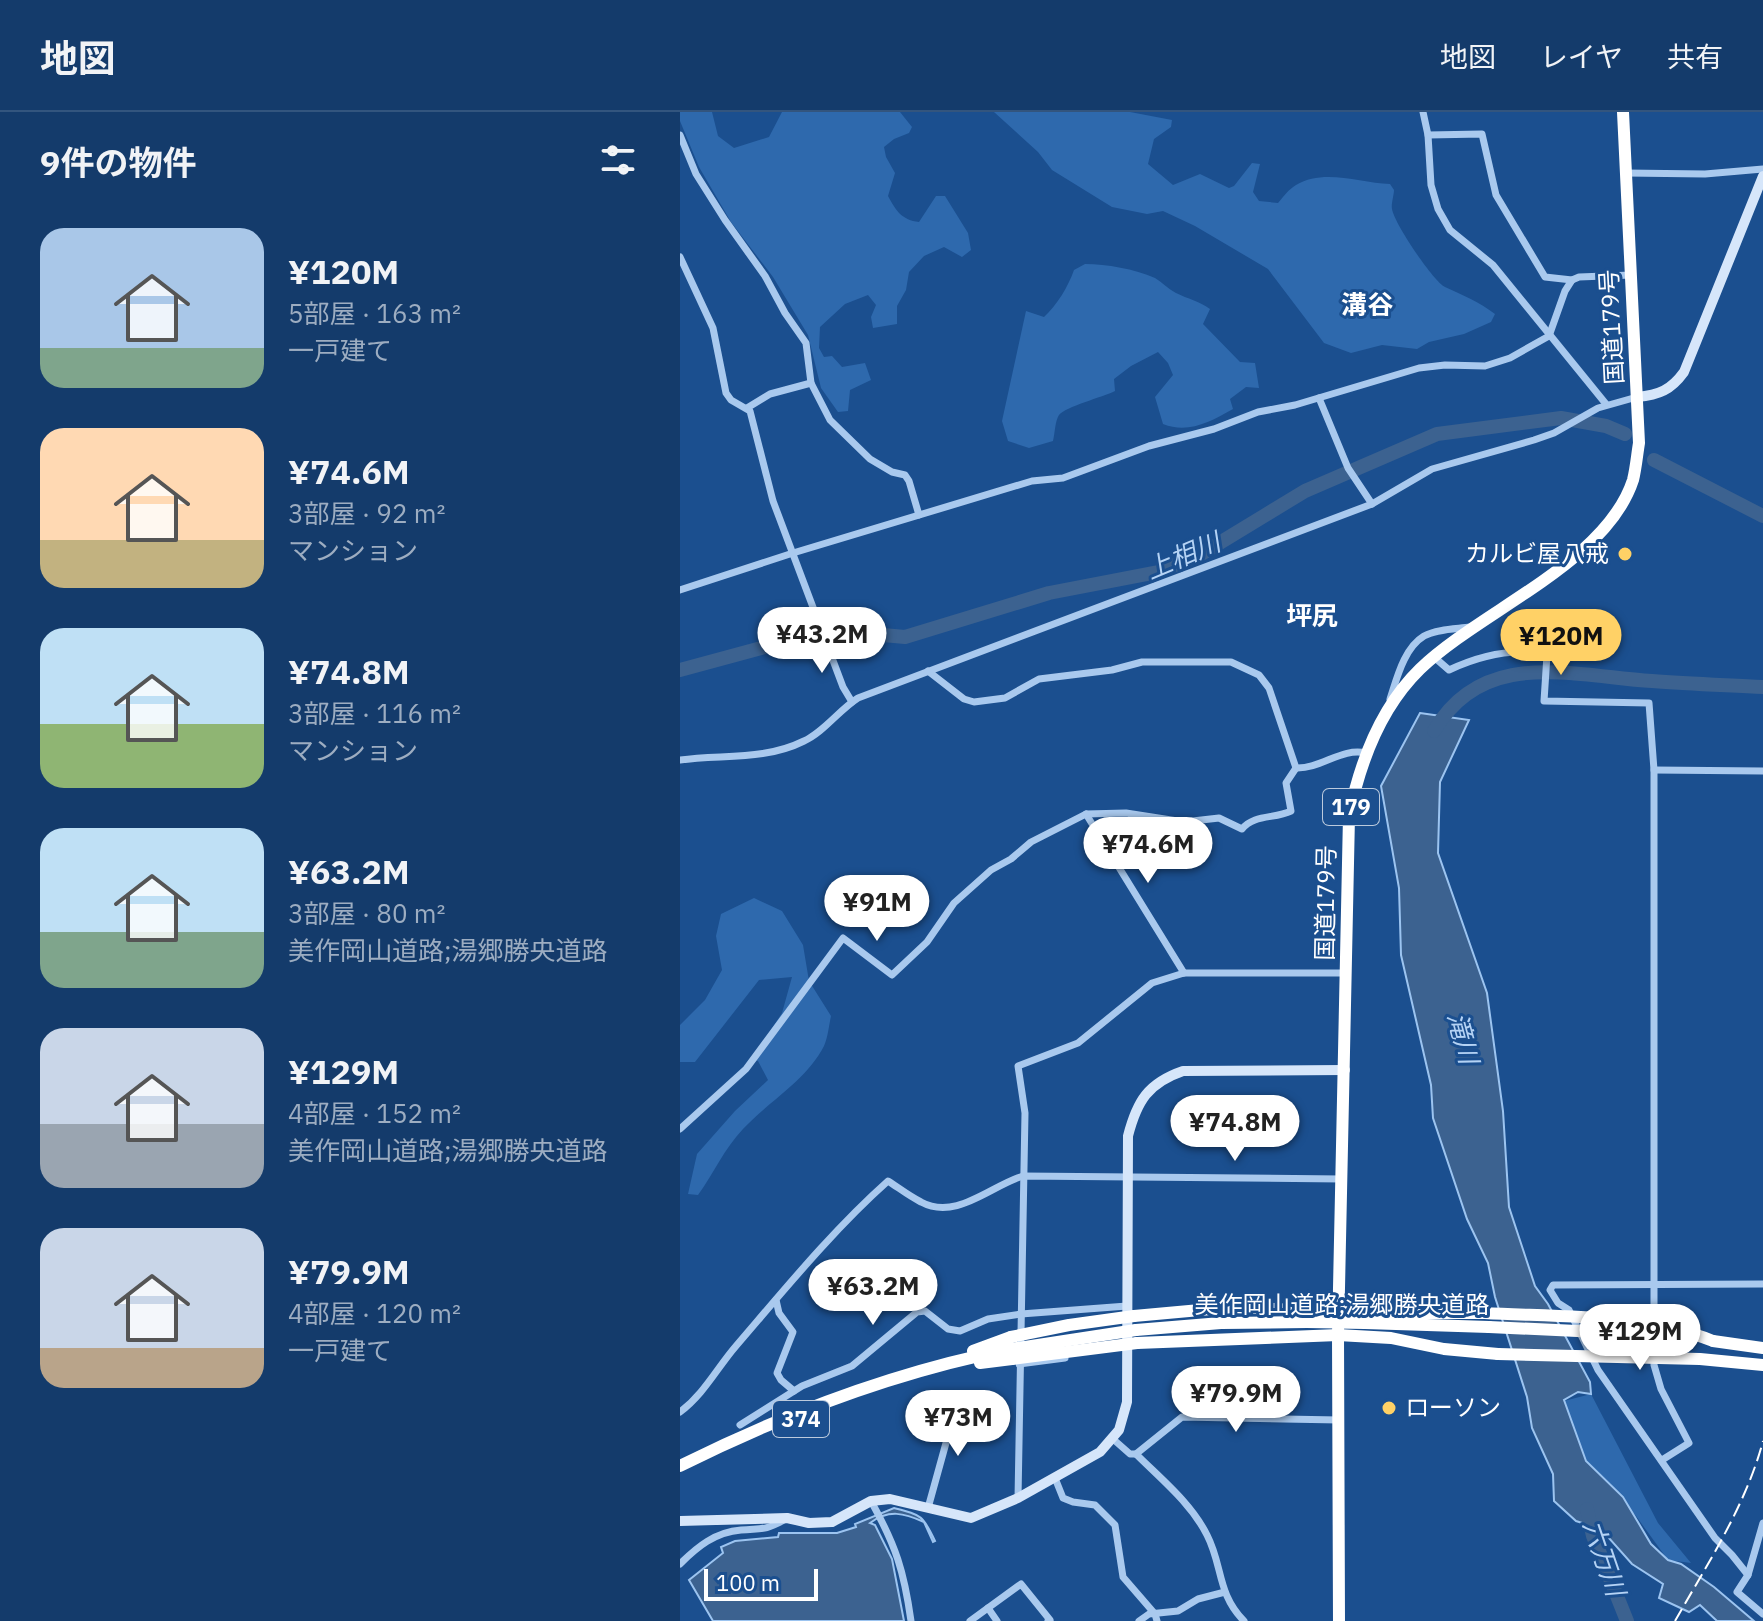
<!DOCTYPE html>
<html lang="ja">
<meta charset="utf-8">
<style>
:root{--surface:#143b6b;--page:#1d4271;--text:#f1f3f6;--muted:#9dadc1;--line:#33557e;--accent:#ffd166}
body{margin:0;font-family:"IBM Plex Sans","Noto Sans JP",sans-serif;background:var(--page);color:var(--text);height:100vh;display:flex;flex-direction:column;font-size:30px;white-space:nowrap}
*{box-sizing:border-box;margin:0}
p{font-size:26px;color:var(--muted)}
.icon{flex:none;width:44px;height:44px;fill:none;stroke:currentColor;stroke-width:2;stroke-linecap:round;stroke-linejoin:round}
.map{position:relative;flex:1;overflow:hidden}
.side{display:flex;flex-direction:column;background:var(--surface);width:680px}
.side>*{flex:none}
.scale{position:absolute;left:24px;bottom:20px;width:114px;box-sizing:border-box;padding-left:8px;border:4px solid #fff;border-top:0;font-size:22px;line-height:28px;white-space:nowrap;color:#fff;-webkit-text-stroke:6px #1b4f8f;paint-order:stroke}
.price{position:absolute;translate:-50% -68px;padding:0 18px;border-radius:28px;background:#fff;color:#222;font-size:26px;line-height:52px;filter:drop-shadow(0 2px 4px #0008)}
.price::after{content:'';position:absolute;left:50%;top:48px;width:24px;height:18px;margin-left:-12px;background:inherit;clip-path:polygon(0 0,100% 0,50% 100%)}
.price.active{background:var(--accent);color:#111}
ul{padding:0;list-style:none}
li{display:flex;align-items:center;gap:24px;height:200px;padding:0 40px}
li span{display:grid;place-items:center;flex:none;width:224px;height:160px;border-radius:24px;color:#555}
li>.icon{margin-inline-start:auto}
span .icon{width:96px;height:96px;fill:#fffc;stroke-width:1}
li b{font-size:34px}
h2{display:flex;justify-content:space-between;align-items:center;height:96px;padding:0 40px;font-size:34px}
header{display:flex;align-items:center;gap:48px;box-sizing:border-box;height:112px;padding:0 40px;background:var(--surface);border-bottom:2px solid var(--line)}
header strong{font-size:38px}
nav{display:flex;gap:44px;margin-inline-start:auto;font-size:28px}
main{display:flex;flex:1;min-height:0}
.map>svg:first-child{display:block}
.green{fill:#2e69ad}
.water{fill:#3c6290;stroke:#9cc4f0;stroke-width:2}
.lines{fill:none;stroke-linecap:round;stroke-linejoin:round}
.river{stroke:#3c6290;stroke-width:14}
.street{stroke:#a9c9ee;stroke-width:7}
.secondary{stroke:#d6e6fa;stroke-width:10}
.highway{stroke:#fff;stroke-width:12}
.rail{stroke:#fff;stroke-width:2;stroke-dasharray:14 6;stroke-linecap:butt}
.highway-bridge{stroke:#fff;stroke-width:12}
.poi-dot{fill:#ffd166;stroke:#1b4f8f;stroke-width:3}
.labels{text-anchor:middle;stroke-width:6;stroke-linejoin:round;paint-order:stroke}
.shield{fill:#1b4f8f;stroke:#bbcadd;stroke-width:2}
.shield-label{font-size:22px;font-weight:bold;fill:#fff}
.street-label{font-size:24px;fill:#fff;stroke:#1b4f8f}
.poi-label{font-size:24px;fill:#fff;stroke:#1b4f8f;text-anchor:end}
.neighbourhood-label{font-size:26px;font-weight:bold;fill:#fff;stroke:#1b4f8f}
.water-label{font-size:26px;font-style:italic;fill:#b5d3f5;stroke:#1b4f8f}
</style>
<header>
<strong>地図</strong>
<nav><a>地図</a><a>レイヤ</a><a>共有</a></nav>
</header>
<main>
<section class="side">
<h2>9件の物件<svg class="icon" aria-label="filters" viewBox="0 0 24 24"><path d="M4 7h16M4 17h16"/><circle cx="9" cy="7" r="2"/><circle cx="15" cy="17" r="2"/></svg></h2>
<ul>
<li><span style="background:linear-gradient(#a9c7e8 75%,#7fa58c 0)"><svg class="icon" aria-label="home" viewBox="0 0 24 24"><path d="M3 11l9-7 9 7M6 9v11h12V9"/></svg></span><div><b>¥120M</b><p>5部屋 · 163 m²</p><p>一戸建て</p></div></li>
<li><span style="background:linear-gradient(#ffd9b3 70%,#c2b280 0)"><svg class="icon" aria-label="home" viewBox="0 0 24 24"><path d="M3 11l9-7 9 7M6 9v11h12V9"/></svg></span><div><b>¥74.6M</b><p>3部屋 · 92 m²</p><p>マンション</p></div></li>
<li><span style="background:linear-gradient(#bfe0f5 60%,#8fb573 0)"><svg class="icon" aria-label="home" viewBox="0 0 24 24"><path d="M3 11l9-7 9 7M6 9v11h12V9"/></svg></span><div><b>¥74.8M</b><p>3部屋 · 116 m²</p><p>マンション</p></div></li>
<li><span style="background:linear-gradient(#bfe0f5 65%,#7fa58c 0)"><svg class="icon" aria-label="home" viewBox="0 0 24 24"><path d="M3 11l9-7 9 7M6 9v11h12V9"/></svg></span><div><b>¥63.2M</b><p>3部屋 · 80 m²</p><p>美作岡山道路;湯郷勝央道路</p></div></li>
<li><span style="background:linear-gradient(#c9d6e8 60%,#9aa5b1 0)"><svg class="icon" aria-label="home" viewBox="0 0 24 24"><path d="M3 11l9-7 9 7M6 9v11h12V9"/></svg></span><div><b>¥129M</b><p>4部屋 · 152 m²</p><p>美作岡山道路;湯郷勝央道路</p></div></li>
<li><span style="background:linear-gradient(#c9d6e8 75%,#b9a48a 0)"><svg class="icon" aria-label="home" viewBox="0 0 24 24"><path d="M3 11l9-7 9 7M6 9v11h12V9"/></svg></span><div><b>¥79.9M</b><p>4部屋 · 120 m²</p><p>一戸建て</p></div></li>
</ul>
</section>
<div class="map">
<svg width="1083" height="1509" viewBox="0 0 1083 1509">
<rect width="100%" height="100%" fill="#1b4f8f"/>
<g class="green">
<path d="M0,0H32L38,24L54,36L89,25L102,0H220L232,15L229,21L214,27L204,35L206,45L215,61L208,84C216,99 222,108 239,110L256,84H265L288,121L291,138L282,145L264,135L244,144L229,160L226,178L217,194V212L193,216L191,205L196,193L188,183L165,192L140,215L139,236L144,245L152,244L162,255L185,251L191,268L170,278L168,299L158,300L141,276L128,223L93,165L51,110L19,55L0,9Z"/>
<path d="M314,0H450L492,8L491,15L474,27L468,52L493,73L520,62L549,76L554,74L572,51L580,52L573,80L579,89L598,91C603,85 609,77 616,73C644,56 680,71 710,72L714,78C714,83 711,92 712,97C714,111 753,169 765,175C783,183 799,190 815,202L811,210L784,222L749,230L737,237L702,233L671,241L644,231L588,157L515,114L483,99L467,102L432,95L372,58L358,40Z"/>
<path d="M405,152C427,152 454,157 475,166C482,170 488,177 496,181C508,187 519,189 530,197L523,212L560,250L575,251L579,276L566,275L550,287L553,297C530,310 508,322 483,312L475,285L493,263L488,251L478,240L451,254L434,267L435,279C423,285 385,295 379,303C375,309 375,321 373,329L349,336L328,329L322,309L346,199L364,205C377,193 388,175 394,158Z"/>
<path d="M74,786L102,799L123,833L129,869L151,904C149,913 148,925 144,934C126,969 89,989 63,1017C44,1037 34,1061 18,1083L8,1082L17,1042L55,999L88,968L78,949L72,947L102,901L112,865L79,868L15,950H0V913L25,888L42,858L36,824L41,802Z"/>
<polygon points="911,1282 978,1411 1011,1451 988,1448 956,1404 906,1349 884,1289"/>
</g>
<g class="water">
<polygon points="740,601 789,608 760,670 758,741 807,881 823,999 829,1095 855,1174 868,1192 910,1270 911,1282 898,1280 884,1288 906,1349 943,1385 971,1432 988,1448 1001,1452 1034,1475 1074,1509 1037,1509 1020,1493 1009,1500 979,1486 983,1472 952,1452 921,1417 896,1409 874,1389 873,1362 852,1316 847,1285 815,1185 808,1151 787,1107 753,1006 751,973 721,843 719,776 701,674"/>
<path d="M214,1396C241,1403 243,1403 255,1429L253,1430L244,1410C224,1401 209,1397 190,1411L195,1413L212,1447L224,1509H33L9,1468L43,1441L41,1435L55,1429L98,1425L99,1421H157L176,1415L175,1412Z"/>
</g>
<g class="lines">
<g class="river">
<polyline points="974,348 1083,404"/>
<polyline points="0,558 148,518 225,525 369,481 478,460 523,441 625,379 757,322 881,306 926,314 945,322"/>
<path d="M754,619C803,535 893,564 972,569C1009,572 1046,573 1083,575"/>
<polyline points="907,1397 913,1424 947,1509"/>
</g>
<g class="street">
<polyline points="743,0 748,23 751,73 758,97 770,118 813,153 926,292"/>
<polyline points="0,23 16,62 45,108 85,164 105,201 126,231 131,271 150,308 190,347 212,360 225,363 229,369 239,403"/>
<polyline points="748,23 802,22 816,83 865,165 892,168"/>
<polyline points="946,61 1025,62 1083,57"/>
<polyline points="0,145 33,216 46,281 51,288 70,299 93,389 163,575 172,590"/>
<polyline points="639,286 668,356 692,392"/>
<polyline points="67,296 90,282 131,271"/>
<polyline points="0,478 113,441 352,369 383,366 469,334 534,317 578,300 615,293 739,256 765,253 805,254 830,246 869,224 885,179 892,168 899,165 951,163"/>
<path d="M754,545L769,558C799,544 833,535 867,543L864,589L969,591L974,658V1253L981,1277L1009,1331L982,1348"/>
<path d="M248,559L284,587L294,590L325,586L359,567L432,558L462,550H551L579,563L589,576L616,656C641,657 662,635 686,641"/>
<path d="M710,587C717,566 724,536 744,524C757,517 776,517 790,515"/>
<path d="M0,648C41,642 84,649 124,629C144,620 159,598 178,586L692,392L752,357L854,328L874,321L918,296L957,285"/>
<polyline points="974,658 1083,659"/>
<polyline points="406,702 504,861"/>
<path d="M0,1017L66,957L163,826L212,863L247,830L274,791L311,758L331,747L351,730L406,702L446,701L504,710L539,706L562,717C574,702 595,707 611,699L606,671L616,656"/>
<polyline points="1083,1172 873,1173 870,1178 878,1191 889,1198 918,1258 1035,1426 1052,1443 1068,1463 1057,1480 1083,1502"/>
<polyline points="96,1188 99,1201 113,1220 97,1261 101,1268 114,1279"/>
<polyline points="920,1239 974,1239"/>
<polyline points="339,1252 385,1246"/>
<path d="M0,1300C24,1282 37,1256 56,1234C105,1177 153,1118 208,1069C219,1076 229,1084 241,1090C276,1109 310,1074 343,1064L662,1067"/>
<polyline points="60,1313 122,1274 172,1254 237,1200 245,1199 268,1217 280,1219 308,1207 341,1202 447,1194"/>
<path d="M433,1327L450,1342H456C481,1367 511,1391 527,1423C543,1454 537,1482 564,1509"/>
<polyline points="456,1342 502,1305 659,1308"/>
<polyline points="375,1366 383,1386 393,1390 415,1393 435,1413 443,1465 475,1502 477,1509"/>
<polyline points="338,1386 345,1001 338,954 398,931 472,871 504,861 667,861"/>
<path d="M191,1389C216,1434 224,1459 231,1509"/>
<polyline points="248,1396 266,1331 268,1310 276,1286"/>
<path d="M0,1452C17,1435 35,1420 61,1418C82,1416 84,1419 104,1408"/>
<polyline points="1068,1463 1083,1411"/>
<polyline points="308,1496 317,1509"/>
<polyline points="290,1509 341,1472 370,1508 368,1509"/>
<polyline points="459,1509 469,1502 498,1499 518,1487 545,1480"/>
</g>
<g class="secondary">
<path d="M957,285C979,283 991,278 1004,260L1083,64"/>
<path d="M0,1409L107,1406L129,1411L152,1410L191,1389L210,1387L291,1406L338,1386L420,1340L439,1318L447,1290L448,1024C457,989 468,971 503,959L665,958"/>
</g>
<g class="highway">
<polyline points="454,1204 553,1195 682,1201 805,1201"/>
<polyline points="685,1211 809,1215"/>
<polyline points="456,1218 541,1211 627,1210"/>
<polyline points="1033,1229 1083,1236"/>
<polyline points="457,1231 658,1223 711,1226 764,1237 818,1242"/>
<polyline points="293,1239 331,1225"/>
<polyline points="300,1251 332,1247"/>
<path d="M0,1354C106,1301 214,1260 331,1237"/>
<path d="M659,1509L658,1223L669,704C680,650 700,596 740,557C801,498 926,451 953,368C956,356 957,343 959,331L943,0"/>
</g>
<path class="rail" d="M995,1509C1028,1451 1066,1393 1083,1329"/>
<g class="highway-bridge">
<path d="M805,1201C878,1205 965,1202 1033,1229"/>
<polyline points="627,1210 685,1211"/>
<polyline points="809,1215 961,1222 1002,1226"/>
<polyline points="331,1225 389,1213 454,1204"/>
<polyline points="331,1237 456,1218"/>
<polyline points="818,1242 1020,1247 1083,1253"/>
<polyline points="332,1247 457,1231"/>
</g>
</g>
<g class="poi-dot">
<circle cx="945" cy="442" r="8"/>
<circle cx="709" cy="1296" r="8"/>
</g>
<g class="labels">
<g class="shield">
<rect x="643" y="677" width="56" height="36" rx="6"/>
<rect x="93" y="1289" width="56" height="36" rx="6"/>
</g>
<g class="shield-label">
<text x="671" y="703">179</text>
<text x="121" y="1315">374</text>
</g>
<g class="street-label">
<text transform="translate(932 215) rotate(-93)" y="8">国道179号</text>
<text transform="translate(646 791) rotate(-89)" y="8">国道179号</text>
<text x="662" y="1201">美作岡山道路;湯郷勝央道路</text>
</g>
<g class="poi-label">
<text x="929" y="450">カルビ屋八戒</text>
<text x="725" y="1304" text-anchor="start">ローソン</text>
</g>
<g class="neighbourhood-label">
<text x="687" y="202">溝谷</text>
<text x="632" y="513">坪尻</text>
</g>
<g class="water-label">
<text transform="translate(503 444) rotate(-23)" y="9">上相川</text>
<text transform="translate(783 926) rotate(75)" y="9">滝川</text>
<text transform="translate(924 1446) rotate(71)" y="9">六万川</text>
</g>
</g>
</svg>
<div class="scale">100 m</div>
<b class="price" style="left:142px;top:563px">¥43.2M</b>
<b class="price active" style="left:881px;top:565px">¥120M</b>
<b class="price" style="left:468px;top:773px">¥74.6M</b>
<b class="price" style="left:197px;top:831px">¥91M</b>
<b class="price" style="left:555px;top:1051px">¥74.8M</b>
<b class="price" style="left:193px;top:1215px">¥63.2M</b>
<b class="price" style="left:960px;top:1260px">¥129M</b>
<b class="price" style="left:556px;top:1322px">¥79.9M</b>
<b class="price" style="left:278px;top:1346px">¥73M</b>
</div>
</main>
